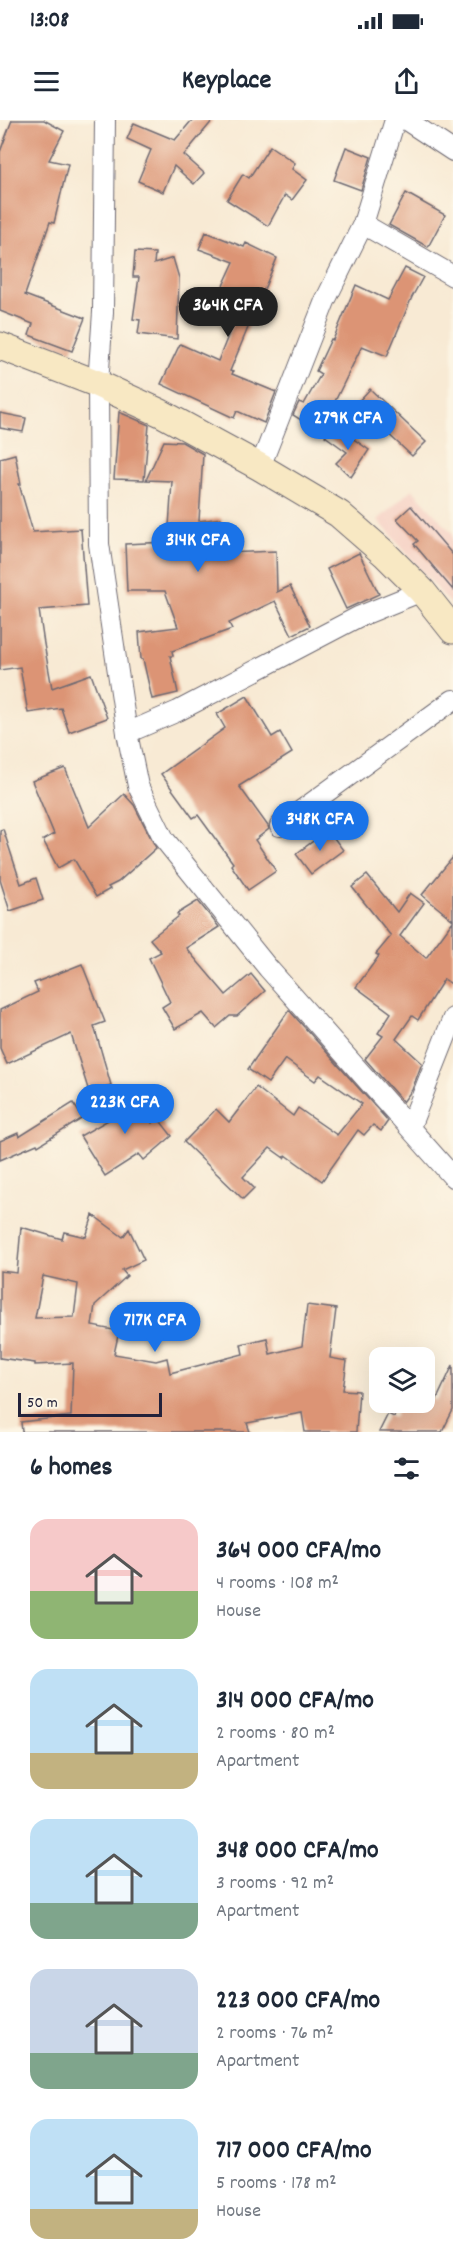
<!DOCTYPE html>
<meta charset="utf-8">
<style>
:root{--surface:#fff;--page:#f6f6f7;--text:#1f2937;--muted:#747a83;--accent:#1a73e8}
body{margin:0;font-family:Dekko,sans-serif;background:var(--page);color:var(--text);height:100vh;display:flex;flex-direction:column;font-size:22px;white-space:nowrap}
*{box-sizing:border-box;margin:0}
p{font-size:20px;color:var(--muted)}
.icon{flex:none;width:33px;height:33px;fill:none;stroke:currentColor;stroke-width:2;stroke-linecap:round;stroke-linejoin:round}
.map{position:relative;height:1312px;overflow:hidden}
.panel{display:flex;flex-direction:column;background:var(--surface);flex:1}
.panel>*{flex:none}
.tools{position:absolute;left:369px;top:1227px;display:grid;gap:12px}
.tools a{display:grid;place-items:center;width:66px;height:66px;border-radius:12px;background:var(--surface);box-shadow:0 6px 24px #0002;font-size:30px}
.scale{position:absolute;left:18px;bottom:15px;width:144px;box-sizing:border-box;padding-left:6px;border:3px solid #22223b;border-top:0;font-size:16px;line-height:21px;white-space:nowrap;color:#22223b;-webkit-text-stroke:4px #fcf5e5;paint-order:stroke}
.price{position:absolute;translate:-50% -51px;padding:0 14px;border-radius:21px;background:var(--accent);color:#fff;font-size:20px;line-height:39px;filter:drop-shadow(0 2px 3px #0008)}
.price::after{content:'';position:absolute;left:50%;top:36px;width:18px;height:14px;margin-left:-9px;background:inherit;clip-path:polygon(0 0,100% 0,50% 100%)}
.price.on{background:#222;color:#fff}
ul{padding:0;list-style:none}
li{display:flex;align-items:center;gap:18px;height:150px;padding:0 30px}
li span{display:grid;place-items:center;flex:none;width:168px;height:120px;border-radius:18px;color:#555}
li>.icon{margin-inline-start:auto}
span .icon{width:72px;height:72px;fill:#fffc;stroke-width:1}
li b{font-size:26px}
h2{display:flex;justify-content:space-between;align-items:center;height:72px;padding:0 30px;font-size:26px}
.status{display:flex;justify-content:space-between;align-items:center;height:42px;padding:0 30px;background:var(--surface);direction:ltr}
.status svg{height:16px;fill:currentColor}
header{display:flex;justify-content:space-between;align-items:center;height:78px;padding:0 30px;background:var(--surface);font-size:27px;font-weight:800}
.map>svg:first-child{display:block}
.built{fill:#f6d1c5}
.building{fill:#dc9474;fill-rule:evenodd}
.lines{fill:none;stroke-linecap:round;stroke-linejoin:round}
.street-casing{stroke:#6d6871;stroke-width:22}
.secondary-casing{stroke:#6d6871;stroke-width:29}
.street{stroke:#fff;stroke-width:20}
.secondary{stroke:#f8e8c3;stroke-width:27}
</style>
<div class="status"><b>13:08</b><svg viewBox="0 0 49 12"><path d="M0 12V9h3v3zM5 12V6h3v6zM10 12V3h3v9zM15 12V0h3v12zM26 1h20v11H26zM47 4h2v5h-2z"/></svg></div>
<header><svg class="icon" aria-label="menu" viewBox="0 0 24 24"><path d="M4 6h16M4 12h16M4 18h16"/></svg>Keyplace<svg class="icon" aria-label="share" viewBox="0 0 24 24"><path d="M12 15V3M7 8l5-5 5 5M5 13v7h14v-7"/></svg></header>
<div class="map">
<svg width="453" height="1312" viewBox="0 0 453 1312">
<rect width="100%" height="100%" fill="#fcf5e5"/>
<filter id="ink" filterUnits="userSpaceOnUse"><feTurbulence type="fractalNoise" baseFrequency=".0167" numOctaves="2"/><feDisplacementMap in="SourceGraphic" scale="12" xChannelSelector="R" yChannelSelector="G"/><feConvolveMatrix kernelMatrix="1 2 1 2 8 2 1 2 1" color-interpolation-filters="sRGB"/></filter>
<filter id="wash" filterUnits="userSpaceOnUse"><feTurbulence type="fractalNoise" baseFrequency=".008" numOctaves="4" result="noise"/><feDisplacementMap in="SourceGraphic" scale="24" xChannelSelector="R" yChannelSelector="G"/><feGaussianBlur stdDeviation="1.35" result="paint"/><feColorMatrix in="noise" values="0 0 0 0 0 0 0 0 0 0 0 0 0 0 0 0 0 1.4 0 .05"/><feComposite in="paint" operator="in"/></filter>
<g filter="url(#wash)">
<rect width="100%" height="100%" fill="#f8ead4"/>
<polygon class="built" points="412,369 453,414 453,487 378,400"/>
<g id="blocks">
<g class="building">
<polygon points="12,0 44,0 64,11 49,40 68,44 54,103 50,102 25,175 85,198 72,231 29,215 33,204 0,191 0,32"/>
<polygon points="192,0 213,0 184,35 204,53 194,64 174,46 163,72 138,61 151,30 127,19 134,3 175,20"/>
<polygon points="270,26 295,43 292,49 307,60 292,80 285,75 268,106 227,80 243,54 249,58"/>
<polygon points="346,27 371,37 361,70 334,60"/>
<polygon points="406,73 445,95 428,127 389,105"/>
<polygon points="206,112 244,127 246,123 277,138 230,251 233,252 232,254 276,272 264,303 237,291 234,298 161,264 180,224 218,241 238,191 216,181 234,142 199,129"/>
<polygon points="135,132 155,133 154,144 173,138 179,158 177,219 138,214 140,200 133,199 139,157 133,157"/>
<polygon points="405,148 423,157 412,177 387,236 362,226 320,312 293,295 299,282 304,284 321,254 316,251 331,219 333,220 356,165 388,180"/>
<polygon points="370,269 426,322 412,336 356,284"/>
<polygon points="119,292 149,305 144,360 114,359"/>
<polygon points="0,293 26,298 23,312 0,308"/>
<polygon points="335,306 369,330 351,357 336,343 347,332 325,316"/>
<polygon points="164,321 182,322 203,334 199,401 221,398 225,433 276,431 277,472 290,466 310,506 292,515 275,481 229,503 232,509 172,531 173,536 170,536 178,573 152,579 143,539 141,539 139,512 178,507 165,471 127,471 125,424 168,422 172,361 146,360"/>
<polygon points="15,334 21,364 19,364 33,412 81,409 87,486 39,490 44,524 52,568 91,554 107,598 69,612 61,588 28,593 20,547 0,550 0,338"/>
<polygon points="411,386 453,435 453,470 414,424 418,421 397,399"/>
<polygon points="359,433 379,474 346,489 327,449"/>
<polygon points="247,576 272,617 280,612 292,633 239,666 268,706 269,709 255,720 276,751 248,770 231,745 233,743 198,695 193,698 161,654 225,608 217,594"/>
<polygon points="65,648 89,707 124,674 134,685 156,728 118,762 108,767 110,769 96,777 74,739 58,748 43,720 54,714 32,661"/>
<polygon points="3,709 21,764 36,758 43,780 10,791 0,760 0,710"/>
<polygon points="328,710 343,730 311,754 296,734"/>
<polygon points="453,737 453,800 422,775"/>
<polygon points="367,755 397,792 410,773 424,783 400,816 426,838 453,801 453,865 444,859 418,900 412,896 396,919 422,943 412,970 403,982 365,939 383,916 378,913 391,893 356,867 379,836 376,834 391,816 352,767"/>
<polygon points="198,781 219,807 186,828 226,875 251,854 265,871 237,896 230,896 216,908 203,893 175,909 162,887 170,882 149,838 161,832 150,819 179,796 177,794"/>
<polygon points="82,844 105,902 94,906 111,965 89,972 71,914 7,944 0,928 0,890 38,872 34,863"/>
<polygon points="289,890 388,1001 381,1011 373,1005 364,1015 358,1010 322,1061 286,1035 284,1038 270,1028 243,1057 254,1068 243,1079 184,1022 216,989 229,1002 256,967 293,996 298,988 337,1015 362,984 320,955 315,961 285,939 268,963 248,949"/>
<polygon points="134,969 152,1003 158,998 172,1016 144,1040 139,1034 105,1056 80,1016 119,994 112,980"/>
<polygon points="73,983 83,998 38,1026 37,1024 0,1040 0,1021 18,1013 19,1017"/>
<path d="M93,1095L123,1117L129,1109L144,1140L122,1150L127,1156L95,1185L92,1206L119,1211L114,1234L156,1241L167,1238L170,1253L243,1234L241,1224L267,1218L270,1234L302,1226L307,1185L336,1189L330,1238L347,1241L343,1270L359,1271L356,1312H305L302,1293L247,1303L250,1312H22L21,1302L71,1296L73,1243L35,1245V1243L0,1238V1151L17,1153L21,1107L62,1119L64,1112L86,1117ZM43,1156L78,1164L74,1197L35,1198Z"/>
<polygon points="453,1245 453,1290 442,1312 379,1312 388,1294 394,1297 401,1282 424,1282 424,1275 436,1281"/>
</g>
</g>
</g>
<g filter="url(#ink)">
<use href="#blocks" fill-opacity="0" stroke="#6d6871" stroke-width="1.5"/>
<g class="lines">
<g class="street-casing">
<g id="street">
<polyline points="105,0 103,192 98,264 99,424 127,613 138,666 164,719 268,848 453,1057"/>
<polyline points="406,0 453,31"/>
<polyline points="363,104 453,156"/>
<polyline points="260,347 325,181 363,104 395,0"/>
<polyline points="127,613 178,591 358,497 422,471"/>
<polyline points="280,706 453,580"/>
<polyline points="410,1007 453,898"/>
</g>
</g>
<g class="secondary-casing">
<polyline id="secondary" points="0,226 98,264 161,293 260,347 339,394 385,434 422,471 453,510"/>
</g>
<use href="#street" class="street"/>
<use href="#secondary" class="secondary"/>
</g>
</g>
</svg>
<div class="tools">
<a><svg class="icon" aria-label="layers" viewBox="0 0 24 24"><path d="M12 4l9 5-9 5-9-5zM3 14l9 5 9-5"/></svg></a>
</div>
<div class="scale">50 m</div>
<b class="price on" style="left:228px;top:218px">364K CFA</b>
<b class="price" style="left:348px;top:331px">279K CFA</b>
<b class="price" style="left:198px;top:453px">314K CFA</b>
<b class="price" style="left:320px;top:732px">348K CFA</b>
<b class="price" style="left:125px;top:1015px">223K CFA</b>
<b class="price" style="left:155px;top:1233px">717K CFA</b>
</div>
<section class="panel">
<h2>6 homes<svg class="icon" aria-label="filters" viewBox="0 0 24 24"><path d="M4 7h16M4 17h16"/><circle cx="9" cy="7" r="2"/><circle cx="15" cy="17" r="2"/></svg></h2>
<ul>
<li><span style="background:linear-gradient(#f6c9c9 60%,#8fb573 0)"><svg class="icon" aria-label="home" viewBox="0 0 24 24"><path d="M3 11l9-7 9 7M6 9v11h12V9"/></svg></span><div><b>364 000 CFA/mo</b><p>4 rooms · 108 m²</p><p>House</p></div></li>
<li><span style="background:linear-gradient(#bfe0f5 70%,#c2b280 0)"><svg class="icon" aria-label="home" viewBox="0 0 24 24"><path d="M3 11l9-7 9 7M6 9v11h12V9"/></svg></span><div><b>314 000 CFA/mo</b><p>2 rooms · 80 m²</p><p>Apartment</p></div></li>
<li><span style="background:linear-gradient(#bfe0f5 70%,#7fa58c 0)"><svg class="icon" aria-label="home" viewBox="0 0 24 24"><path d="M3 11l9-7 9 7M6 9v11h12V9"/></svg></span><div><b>348 000 CFA/mo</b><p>3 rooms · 92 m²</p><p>Apartment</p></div></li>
<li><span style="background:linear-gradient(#c9d6e8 70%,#7fa58c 0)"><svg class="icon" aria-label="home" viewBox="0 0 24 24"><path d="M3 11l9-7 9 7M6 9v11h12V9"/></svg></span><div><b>223 000 CFA/mo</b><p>2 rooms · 76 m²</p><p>Apartment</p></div></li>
<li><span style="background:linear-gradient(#bfe0f5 75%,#c2b280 0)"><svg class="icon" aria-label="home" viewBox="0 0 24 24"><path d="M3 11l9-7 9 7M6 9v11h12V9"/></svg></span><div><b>717 000 CFA/mo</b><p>5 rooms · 178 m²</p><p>House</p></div></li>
</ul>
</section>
